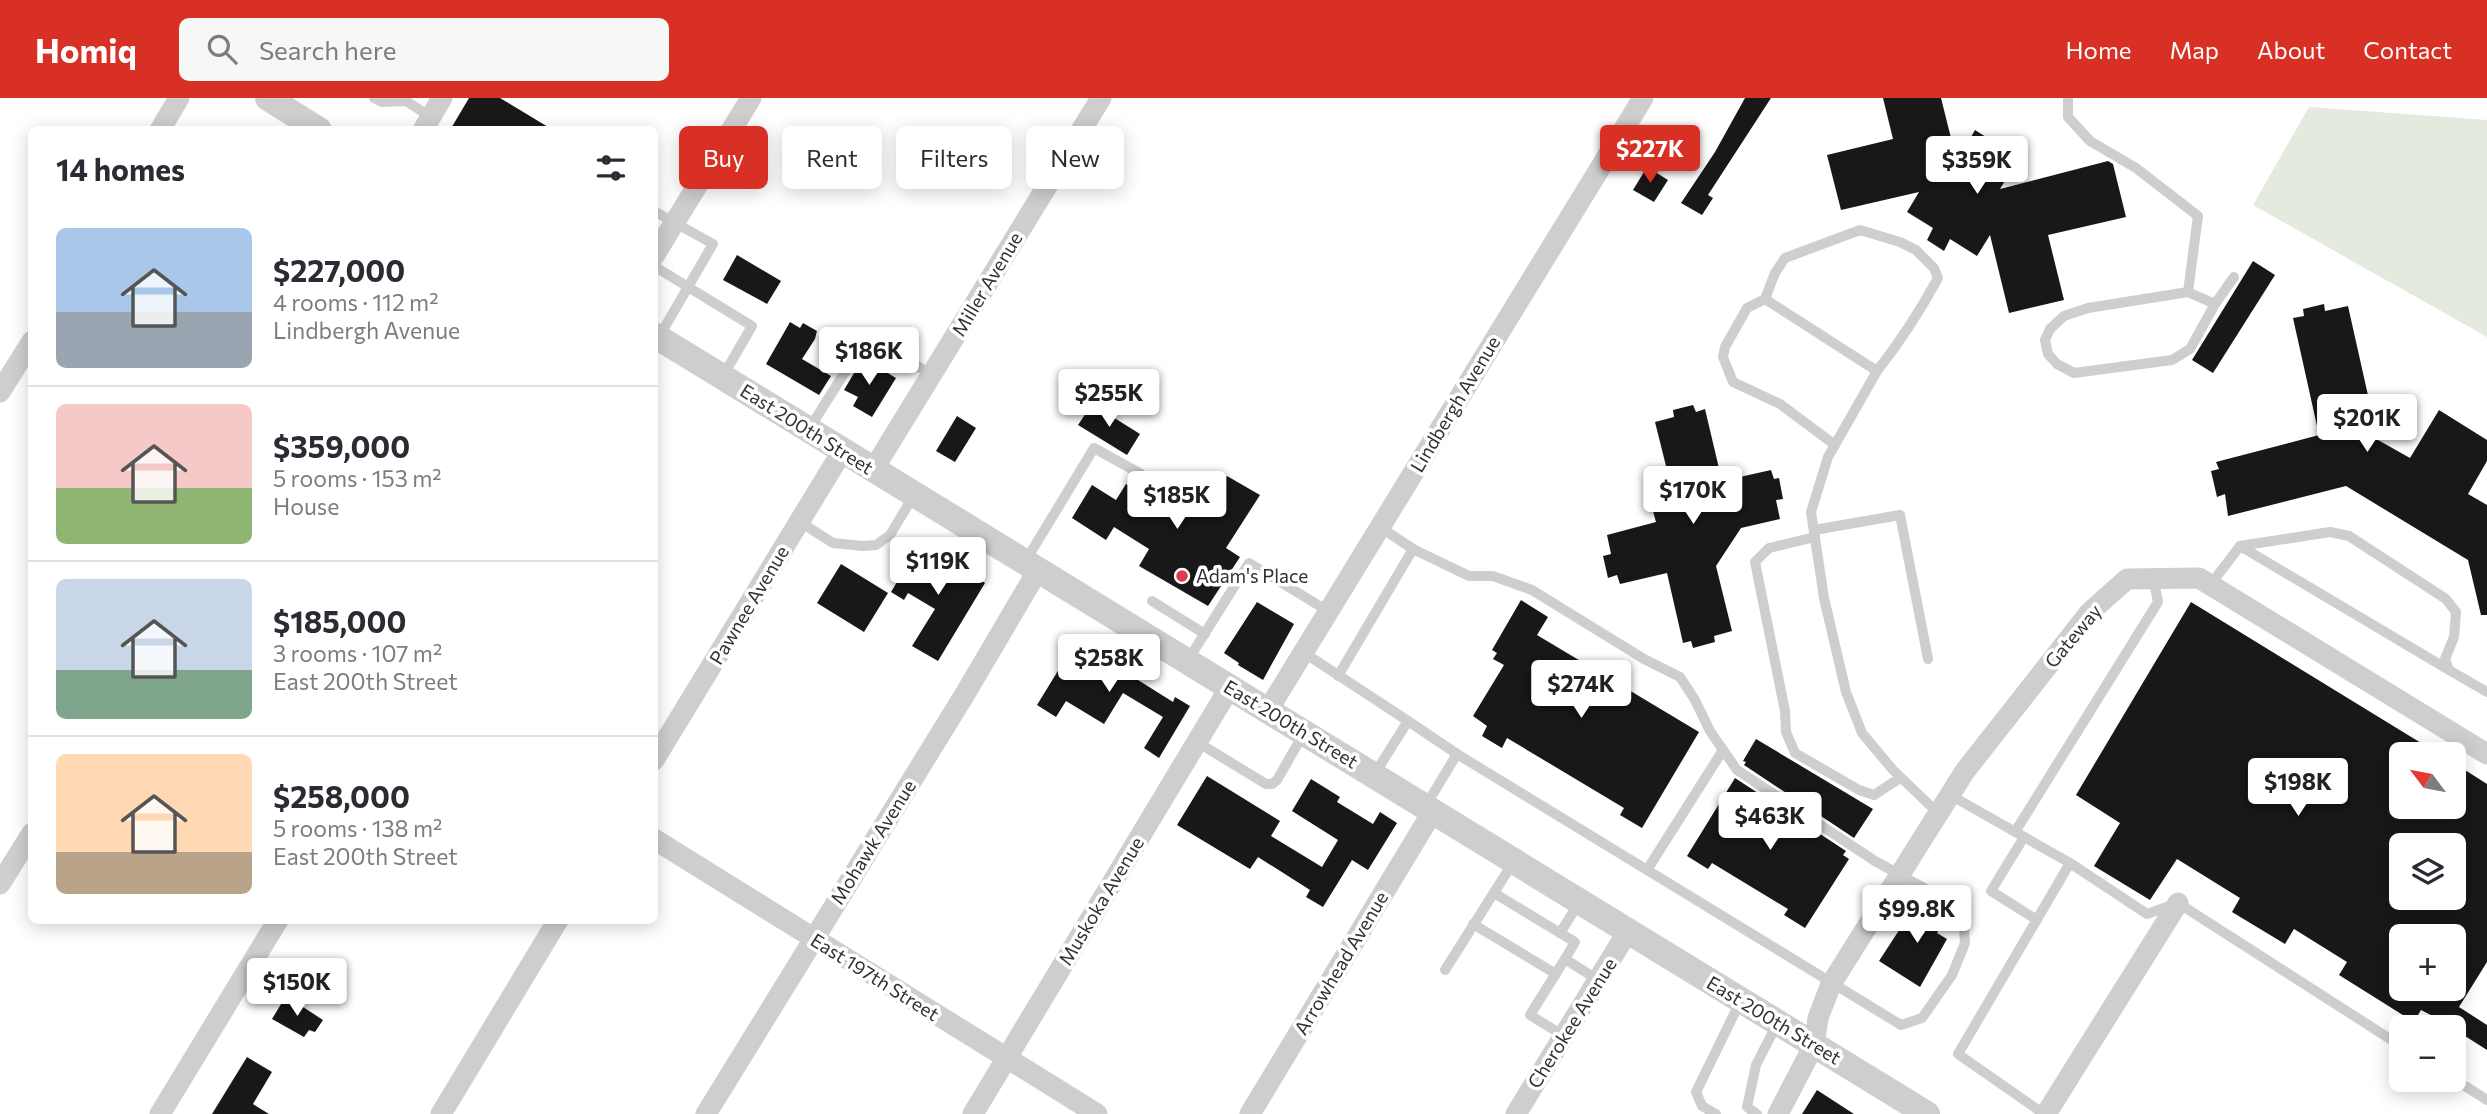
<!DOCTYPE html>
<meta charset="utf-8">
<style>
:root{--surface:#fff;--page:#f7f7f7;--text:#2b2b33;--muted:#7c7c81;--line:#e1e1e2;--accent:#d93025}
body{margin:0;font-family:Commissioner,sans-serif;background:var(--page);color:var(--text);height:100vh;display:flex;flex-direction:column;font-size:26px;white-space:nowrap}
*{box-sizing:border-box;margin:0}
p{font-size:23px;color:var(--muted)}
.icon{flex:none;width:38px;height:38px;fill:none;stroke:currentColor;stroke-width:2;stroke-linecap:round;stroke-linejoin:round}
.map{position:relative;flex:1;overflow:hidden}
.details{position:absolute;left:28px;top:28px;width:630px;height:798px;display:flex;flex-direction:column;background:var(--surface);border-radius:10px;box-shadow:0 4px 18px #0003}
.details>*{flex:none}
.top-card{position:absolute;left:679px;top:28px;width:665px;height:63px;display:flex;gap:14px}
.needle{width:46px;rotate:302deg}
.controls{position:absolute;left:2389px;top:644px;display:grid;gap:14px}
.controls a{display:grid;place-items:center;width:77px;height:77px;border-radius:10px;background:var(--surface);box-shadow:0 4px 18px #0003;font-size:35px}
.price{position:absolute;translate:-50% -60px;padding:0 16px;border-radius:7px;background:#fff;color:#222;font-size:23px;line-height:46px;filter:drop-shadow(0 2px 4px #0008)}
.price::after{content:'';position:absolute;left:50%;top:42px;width:21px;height:16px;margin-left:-10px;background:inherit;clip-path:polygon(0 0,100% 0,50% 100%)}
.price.active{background:var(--accent);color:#fff}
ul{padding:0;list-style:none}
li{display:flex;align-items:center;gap:21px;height:175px;padding:0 28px}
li+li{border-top:2px solid var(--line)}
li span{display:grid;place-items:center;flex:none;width:196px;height:140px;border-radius:10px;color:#555}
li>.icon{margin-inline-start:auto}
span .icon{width:84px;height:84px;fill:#fffc;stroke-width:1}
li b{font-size:30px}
h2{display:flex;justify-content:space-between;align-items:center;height:84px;padding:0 28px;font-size:30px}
.chip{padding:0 24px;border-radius:10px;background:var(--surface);box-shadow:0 4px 18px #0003;font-size:24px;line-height:63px}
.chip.active{background:var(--accent);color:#fff}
header{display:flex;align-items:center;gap:42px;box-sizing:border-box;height:98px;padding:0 35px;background:var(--accent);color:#fff}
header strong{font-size:33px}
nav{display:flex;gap:38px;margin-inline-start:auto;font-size:24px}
.search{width:490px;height:63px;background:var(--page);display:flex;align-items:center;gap:18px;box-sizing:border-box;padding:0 24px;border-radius:10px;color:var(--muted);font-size:26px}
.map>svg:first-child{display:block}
.green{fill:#e4eadd}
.building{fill:#181818;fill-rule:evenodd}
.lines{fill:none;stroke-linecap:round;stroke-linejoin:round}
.service{stroke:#cecece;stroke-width:10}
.minor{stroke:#cecece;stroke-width:21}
.tertiary{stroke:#cecece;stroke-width:26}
.poi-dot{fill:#df3c4b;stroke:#fff;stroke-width:2.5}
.labels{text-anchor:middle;stroke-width:7;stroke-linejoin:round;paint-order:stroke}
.street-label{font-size:19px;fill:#313131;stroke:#fff}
.poi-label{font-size:19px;fill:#313131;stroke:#fff;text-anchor:start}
</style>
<header>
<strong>Homiq</strong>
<div class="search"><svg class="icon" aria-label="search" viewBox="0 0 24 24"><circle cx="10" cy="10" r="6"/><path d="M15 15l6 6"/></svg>Search here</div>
<nav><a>Home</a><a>Map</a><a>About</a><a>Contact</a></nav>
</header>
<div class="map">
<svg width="2487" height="1016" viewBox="0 0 2487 1016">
<rect width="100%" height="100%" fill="#fff"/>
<polygon class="green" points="2309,9 2487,22 2487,239 2253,107"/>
<g class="building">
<polygon points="469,0 500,0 553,32 450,32"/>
<polygon points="1745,0 1771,0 1708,97 1713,100 1702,117 1681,105 1715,54"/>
<polygon points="1883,0 1941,0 1957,64 1975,32 2019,60 2000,91 2108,63 2113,66 2126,119 2048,137 2064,202 2009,215 1990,137 1977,158 1950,141 1944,153 1927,142 1933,130 1907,114 1919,94 1841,112 1827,57 1893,41"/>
<polygon points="1647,69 1668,82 1654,104 1633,92"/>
<polygon points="737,157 781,183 767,206 723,182"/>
<polygon points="2253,163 2275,177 2213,275 2192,262"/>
<polygon points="2324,206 2325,213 2348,208 2378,342 2410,360 2439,312 2487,342 2487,363 2468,396 2487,407 2487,517 2481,517 2468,462 2346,388 2228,418 2225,396 2217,399 2211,373 2219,371 2216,364 2319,337 2293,220 2304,218 2303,211"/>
<polygon points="790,224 800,230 803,225 817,233 815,241 802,261 831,278 819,297 766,266"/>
<polygon points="863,260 896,280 872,319 853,308 858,299 844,292"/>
<polygon points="1092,306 1140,336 1127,357 1078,327"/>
<polygon points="1693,307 1696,314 1705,311 1722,383 1771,372 1774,381 1779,380 1783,401 1776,402 1780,421 1741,430 1716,468 1732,533 1714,538 1715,544 1693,550 1691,543 1683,545 1667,475 1620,486 1617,477 1608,480 1603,458 1611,456 1607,437 1656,424 1650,402 1673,396 1655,324 1674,319 1673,312"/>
<polygon points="957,318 976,330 955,364 936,353"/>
<polygon points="1193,377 1218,393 1227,378 1260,397 1226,450 1240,459 1208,508 1139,468 1149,451 1114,429 1106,442 1072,420 1092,387 1116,402 1126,386 1171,415"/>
<polygon points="921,444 985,485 938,563 912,548 935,511 908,495 904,502 891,494"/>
<polygon points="841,466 888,495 864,534 817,505"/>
<polygon points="1521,502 1548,519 1537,537 1699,634 1642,730 1620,717 1624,710 1507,640 1502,650 1482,638 1487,628 1473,618 1504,567 1493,561 1497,555 1492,552"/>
<polygon points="1257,504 1294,526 1263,582 1238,567 1239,565 1224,555"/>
<path d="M2191,504L2439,656H2401V709H2454V665L2487,686V864L2459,909L2487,927V952L2454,931V929L2421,912L2414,924L2339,877L2347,864L2294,831L2285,846L2232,814L2240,800L2177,761L2150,802L2094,768L2120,725L2076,697ZM2401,747H2454V800H2401ZM2401,838H2454V891H2401Z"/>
<polygon points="1075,545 1102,562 1103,560 1173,604 1175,599 1190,608 1159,660 1144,650 1163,619 1123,595 1104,626 1066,603 1056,619 1037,607"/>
<polygon points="1756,641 1873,711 1854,740 1744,667 1746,664 1743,663"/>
<polygon points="1207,678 1280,723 1271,738 1322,769 1338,742 1292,713 1311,681 1340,699 1337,704 1373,726 1380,714 1397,725 1368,772 1352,762 1323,809 1306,799 1310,792 1258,759 1250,771 1177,727"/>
<polygon points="1735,680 1846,753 1843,757 1849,761 1805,830 1784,817 1788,811 1712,765 1708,771 1687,758"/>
<polygon points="1928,801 1949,816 1937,835 1947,841 1920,889 1879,863 1907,820 1914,825"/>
<polygon points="286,898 323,922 315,934 309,932 304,939 272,921"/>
<polygon points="247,959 272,974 253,1006 269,1016 212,1016"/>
<polygon points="1817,992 1854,1016 1802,1016"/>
</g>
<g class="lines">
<g class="service">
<polyline points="374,0 382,4 406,3 431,19"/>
<polyline points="2068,0 2068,19 2090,43 2136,70 2198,118 2188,194 2088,210 2064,218 2050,231 2045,242 2048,256 2057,266 2074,275 2172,262 2190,251 2215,206 2234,179"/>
<polyline points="654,113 713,146 688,189 654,168"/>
<polyline points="2188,194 2215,206"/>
<polyline points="1765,201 1747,210 1725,249 1723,259 1733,284 1780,306 1835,347"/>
<polyline points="659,239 688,189 752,228 723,278"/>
<path d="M1877,273C1900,244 1920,213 1938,180L1934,170L1916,152L1900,144L1860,132L1785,160L1775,175L1765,201L1877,273L1828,359L1811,414L1824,500L1846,594L1862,635L1893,672L1938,715"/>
<polyline points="809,331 864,244 869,243 932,276"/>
<polyline points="800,424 833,445 863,448 876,447 890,437 914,397"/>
<polyline points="1814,432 1900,417 1928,561"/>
<polyline points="1815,439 1769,450 1755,464 1785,613 1786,634 1795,655 1859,692 1874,697 1900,680"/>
<polyline points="2240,448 2449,572"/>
<polyline points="1413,451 1469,478 1493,478 1532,492 1644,561 1680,579 1695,602 1710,633 1737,672 1875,763 1942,800 1963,817 1965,845 1952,877 1922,920 1901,927 1457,656 1425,709"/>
<polyline points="1025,464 1094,350 1141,376"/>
<polyline points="2211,486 2240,448 2330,434 2349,438 2446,501 2456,514 2454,539 2445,561 2449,572 2487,594"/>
<polyline points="1152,503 1205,536"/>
<polyline points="1303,554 1408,623"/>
<polyline points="1188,562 1249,465 1328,513"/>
<polyline points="1338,578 1413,451 1380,429"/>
<polyline points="1197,644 1266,686 1272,686 1277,682 1304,635"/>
<polyline points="1374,677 1408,623 1457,656"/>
<polyline points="1950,697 2070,765 2147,816 2178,805 2401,948"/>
<polyline points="2015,734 2158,504 2153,480"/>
<polyline points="2024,739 1991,793 2037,822"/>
<polyline points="1647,772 1723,652"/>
<polyline points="1494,795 1575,844 1565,861"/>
<polyline points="1473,826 1556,876"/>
<polyline points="1560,835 1579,805"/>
<polyline points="1445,872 1514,763"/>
<polyline points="1564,938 1530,917 1565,861 1598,882"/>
<polyline points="2454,981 2487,1002"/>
<polyline points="1716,1016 1702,1008 1696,994 1741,902"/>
<polyline points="1757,1016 1747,1009 1756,967 1777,926"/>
<polyline points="2044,1016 1958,956 2070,765"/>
</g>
<g class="minor">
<polyline points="160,32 179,0"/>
<polyline points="423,32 442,0"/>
<polyline points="654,158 751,0"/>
<polyline points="0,294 32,243"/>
<polyline points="873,372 1101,0"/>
<polyline points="1268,612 1643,0"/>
<polyline points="654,662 843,352"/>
<polyline points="654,741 1097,1016"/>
<polyline points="0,786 32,735"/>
<polyline points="160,1016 278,822"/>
<polyline points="441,1016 558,822"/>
<polyline points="706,1016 965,596 1038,472"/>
<polyline points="973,1016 1230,589"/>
<polyline points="1250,1016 1433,713"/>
<polyline points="1516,1016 1628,833"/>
<polyline points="1778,1016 1814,947 1818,920 1831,886 1965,673 2090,514 2127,481 2199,480 2487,656"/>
<polyline points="2046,1016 2178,805"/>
</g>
<g class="tertiary">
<polyline points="268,0 319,32"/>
<polyline points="654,237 1927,1016"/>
</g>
</g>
<circle class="poi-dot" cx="1182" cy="478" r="7"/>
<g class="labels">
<g class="street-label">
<text transform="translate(987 186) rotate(-59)" y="7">Miller Avenue</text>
<text transform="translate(1455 306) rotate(-59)" y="7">Lindbergh Avenue</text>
<text transform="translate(807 331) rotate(32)" y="7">East 200th Street</text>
<text transform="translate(749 507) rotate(-59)" y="7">Pawnee Avenue</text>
<text transform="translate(2073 538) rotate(-50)" y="7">Gateway</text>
<text transform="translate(1291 626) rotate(31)" y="7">East 200th Street</text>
<text transform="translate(873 744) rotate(-58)" y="7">Mohawk Avenue</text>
<text transform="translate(1101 803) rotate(-59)" y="7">Muskoka Avenue</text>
<text transform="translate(1341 865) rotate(-59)" y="7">Arrowhead Avenue</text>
<text transform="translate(875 879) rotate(32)" y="7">East 197th Street</text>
<text transform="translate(1774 922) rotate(31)" y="7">East 200th Street</text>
<text transform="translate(1572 925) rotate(-58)" y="7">Cherokee Avenue</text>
</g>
<g class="poi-label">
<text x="1196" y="485">Adam's Place</text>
</g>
</g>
</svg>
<div class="controls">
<a><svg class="needle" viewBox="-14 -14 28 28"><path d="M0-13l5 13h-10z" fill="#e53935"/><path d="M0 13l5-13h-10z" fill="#7c7c81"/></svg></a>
<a><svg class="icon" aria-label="layers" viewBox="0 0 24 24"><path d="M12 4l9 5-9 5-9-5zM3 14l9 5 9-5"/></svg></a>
<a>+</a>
<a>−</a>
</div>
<b class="price active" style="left:1650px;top:87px">$227K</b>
<b class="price" style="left:1977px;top:98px">$359K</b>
<b class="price" style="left:869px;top:289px">$186K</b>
<b class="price" style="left:1109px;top:331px">$255K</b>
<b class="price" style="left:2367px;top:356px">$201K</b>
<b class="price" style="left:1693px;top:428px">$170K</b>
<b class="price" style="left:1177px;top:433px">$185K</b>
<b class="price" style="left:938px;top:499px">$119K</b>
<b class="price" style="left:1109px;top:596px">$258K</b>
<b class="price" style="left:1581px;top:622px">$274K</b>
<b class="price" style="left:2298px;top:720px">$198K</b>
<b class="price" style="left:1770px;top:754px">$463K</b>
<b class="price" style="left:1917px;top:847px">$99.8K</b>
<b class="price" style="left:297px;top:920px">$150K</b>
<div class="top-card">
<a class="chip active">Buy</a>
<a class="chip">Rent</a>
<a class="chip">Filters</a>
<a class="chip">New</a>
</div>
<section class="details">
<h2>14 homes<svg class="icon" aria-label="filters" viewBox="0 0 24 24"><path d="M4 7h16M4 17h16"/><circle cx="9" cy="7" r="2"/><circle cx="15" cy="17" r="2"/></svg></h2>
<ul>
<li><span style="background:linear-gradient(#a9c7e8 60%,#9aa5b1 0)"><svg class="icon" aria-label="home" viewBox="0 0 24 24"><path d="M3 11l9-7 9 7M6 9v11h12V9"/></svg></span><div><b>$227,000</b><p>4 rooms · 112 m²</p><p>Lindbergh Avenue</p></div></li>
<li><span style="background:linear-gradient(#f6c9c9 60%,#8fb573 0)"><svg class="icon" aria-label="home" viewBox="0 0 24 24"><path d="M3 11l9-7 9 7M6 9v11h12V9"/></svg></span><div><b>$359,000</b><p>5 rooms · 153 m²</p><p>House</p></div></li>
<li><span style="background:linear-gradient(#c9d6e8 65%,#7fa58c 0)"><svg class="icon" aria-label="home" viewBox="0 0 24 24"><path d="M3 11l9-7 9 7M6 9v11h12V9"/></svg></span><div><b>$185,000</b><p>3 rooms · 107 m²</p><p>East 200th Street</p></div></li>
<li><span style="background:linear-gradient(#ffd9b3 70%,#b9a48a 0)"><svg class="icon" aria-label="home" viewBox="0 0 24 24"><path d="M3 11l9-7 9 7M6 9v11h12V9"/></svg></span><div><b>$258,000</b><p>5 rooms · 138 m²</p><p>East 200th Street</p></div></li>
</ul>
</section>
</div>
